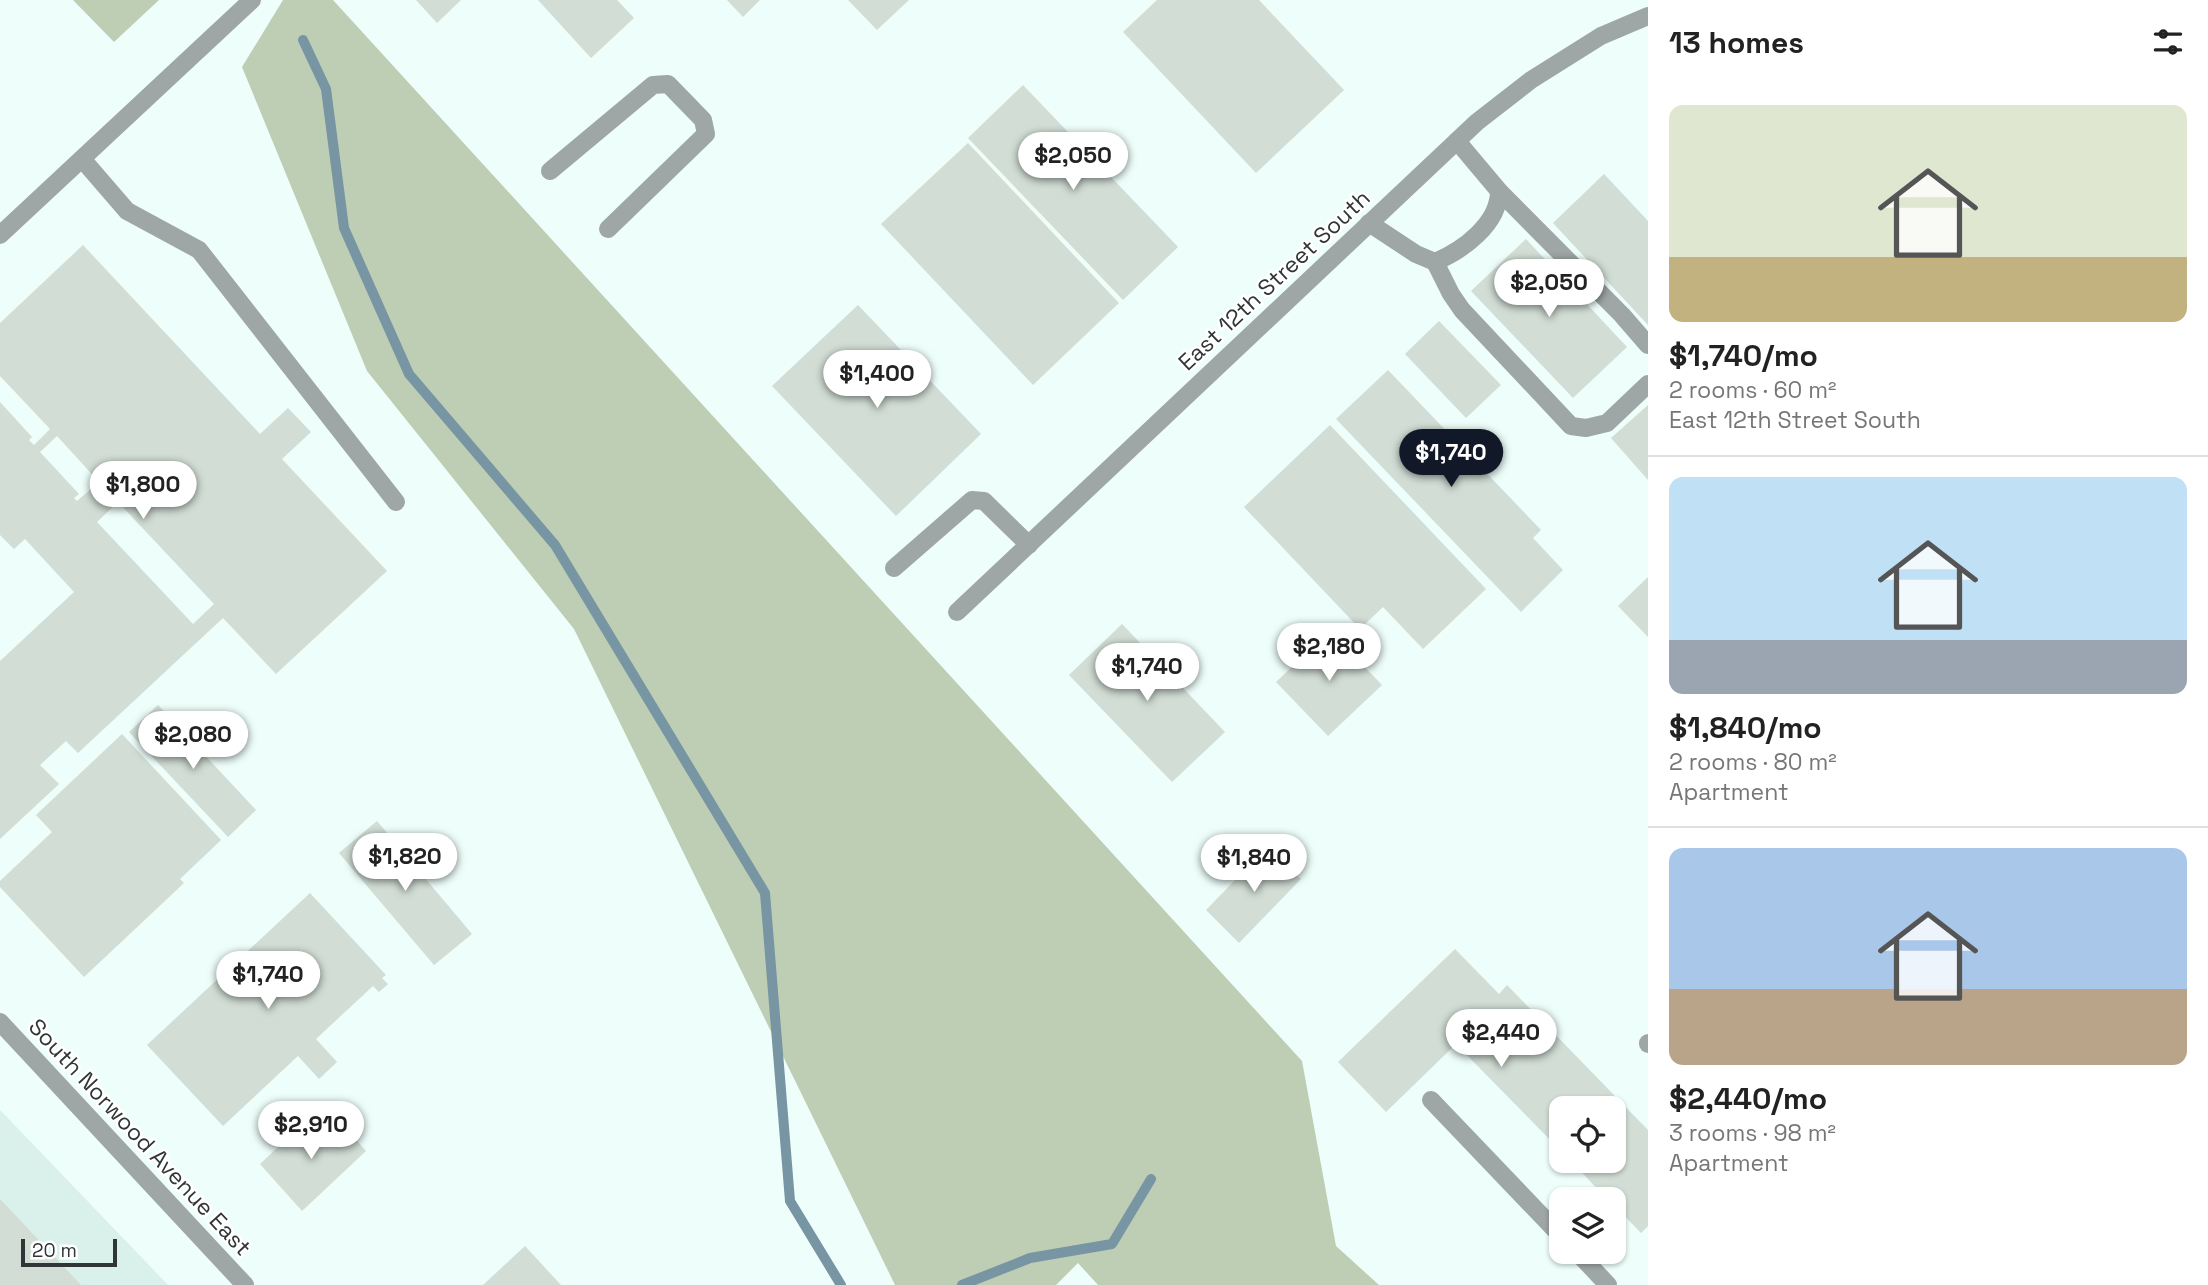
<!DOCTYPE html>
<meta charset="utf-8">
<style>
:root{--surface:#fff;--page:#f6f6f6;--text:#222;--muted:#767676;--line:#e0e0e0;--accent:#111827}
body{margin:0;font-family:"Space Grotesk",sans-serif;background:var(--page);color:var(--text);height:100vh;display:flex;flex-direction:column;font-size:26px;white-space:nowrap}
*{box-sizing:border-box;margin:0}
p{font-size:23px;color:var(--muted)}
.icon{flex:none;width:38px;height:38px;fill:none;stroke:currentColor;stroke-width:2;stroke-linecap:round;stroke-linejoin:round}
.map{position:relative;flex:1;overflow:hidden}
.details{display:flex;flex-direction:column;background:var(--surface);width:560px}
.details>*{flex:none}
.tools{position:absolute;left:1549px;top:1096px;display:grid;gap:14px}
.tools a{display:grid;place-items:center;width:77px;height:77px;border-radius:14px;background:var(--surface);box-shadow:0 2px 5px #0004;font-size:35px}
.scale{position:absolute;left:21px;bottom:18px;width:96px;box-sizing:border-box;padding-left:7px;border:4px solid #303635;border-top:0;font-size:19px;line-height:24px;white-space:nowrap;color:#303635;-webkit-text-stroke:5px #fff;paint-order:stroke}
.price{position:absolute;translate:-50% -60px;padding:0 16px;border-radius:24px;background:#fff;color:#222;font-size:23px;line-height:46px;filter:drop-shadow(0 2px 4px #0008)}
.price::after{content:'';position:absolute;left:50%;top:42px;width:21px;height:16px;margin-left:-10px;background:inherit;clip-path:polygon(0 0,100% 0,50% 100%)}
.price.active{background:var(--accent);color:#fff}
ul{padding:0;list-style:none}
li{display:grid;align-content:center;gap:14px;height:371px;padding:0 21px}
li+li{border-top:2px solid var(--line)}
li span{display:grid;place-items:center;height:217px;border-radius:14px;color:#555}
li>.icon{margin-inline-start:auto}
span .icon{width:126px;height:126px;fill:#fffc;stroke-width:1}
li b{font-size:30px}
h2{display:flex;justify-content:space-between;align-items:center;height:84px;padding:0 21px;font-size:30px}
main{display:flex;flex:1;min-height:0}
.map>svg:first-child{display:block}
.built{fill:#d9f0eb}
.green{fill:#bdceb5}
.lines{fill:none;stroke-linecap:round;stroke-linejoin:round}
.stream{stroke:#7795a2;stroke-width:10}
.building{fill:#d1ddd5;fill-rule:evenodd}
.minor{stroke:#9fa6a6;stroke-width:18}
.labels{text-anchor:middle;stroke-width:5;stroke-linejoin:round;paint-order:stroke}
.street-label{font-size:23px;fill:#303635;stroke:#fff}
</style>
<main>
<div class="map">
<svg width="1648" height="1285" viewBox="0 0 1648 1285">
<rect width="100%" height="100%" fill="#eefefa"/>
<polygon class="built" points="0,1110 168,1285 0,1285"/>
<g class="green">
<polygon points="73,0 159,0 114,42"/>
<polygon points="283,0 333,0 1302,1061 1336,1246 1379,1285 1098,1285 1078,1263 1056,1285 895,1285 574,629 367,371 242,67"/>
</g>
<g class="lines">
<g class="stream">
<polyline points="303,40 326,89 344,228 409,374 555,545 765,893 790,1201 841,1285"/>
<polyline points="962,1285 1030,1258 1112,1244 1151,1179"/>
</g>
</g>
<g class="building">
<polygon points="416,0 461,0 437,23"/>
<polygon points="538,0 617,0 634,18 591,58"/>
<polygon points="727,0 760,0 743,17"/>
<polygon points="848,0 909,0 877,30"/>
<polygon points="1157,0 1259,0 1344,90 1256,173 1123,32"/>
<polygon points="1023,85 1178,247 1123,300 968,138"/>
<polygon points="968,143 1119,303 1033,385 881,224"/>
<polygon points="1604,174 1648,221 1648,325 1553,223"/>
<polygon points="1526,239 1627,347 1573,398 1471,291"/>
<path d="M83,245L260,434L288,408L311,432L282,459L387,571L276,674L223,618L78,753L66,741L40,765L59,784L0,839V661L74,592L25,539L14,549L0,535V402L32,437L29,440L34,445L50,429L0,376V323ZM57,436L99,482L77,501L74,498L79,494L40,452ZM118,502L214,604L193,624L97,522Z"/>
<polygon points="858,305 981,434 896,516 772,386"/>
<polygon points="1439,321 1501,385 1466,418 1405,354"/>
<polygon points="1388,370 1541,530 1533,538 1563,570 1521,612 1336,419"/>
<polygon points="1648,405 1648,480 1611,438"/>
<polygon points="1330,425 1486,589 1423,649 1383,607 1360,629 1244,507"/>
<polygon points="1648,577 1648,637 1618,606"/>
<polygon points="1122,624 1225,732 1172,782 1069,675"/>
<polygon points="1330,631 1382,685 1328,736 1276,682"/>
<polygon points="158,705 256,810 228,837 129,732"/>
<polygon points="122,734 221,840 180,879 184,883 84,977 0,887 0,881 52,832 36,815"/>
<polygon points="377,821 472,934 434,965 339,853"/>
<polygon points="1268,846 1301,879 1239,943 1206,910"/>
<polygon points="310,893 386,975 382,978 388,984 379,992 373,986 316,1039 337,1062 319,1079 298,1056 223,1126 147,1045"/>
<polygon points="1455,949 1499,994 1507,985 1648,1130 1648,1226 1641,1233 1614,1205 1614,1199 1607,1199 1570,1160 1614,1160 1614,1108 1561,1108 1561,1151 1456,1044 1386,1112 1338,1062"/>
<polygon points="313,1114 342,1144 352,1135 366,1151 302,1211 260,1164"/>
<polygon points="0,1199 81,1285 0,1285"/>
<polygon points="525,1246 561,1285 483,1285"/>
</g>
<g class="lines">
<g class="minor">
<polyline points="83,160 127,211 199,250 396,502"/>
<polyline points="550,171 653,85 668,84 703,120 706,134 608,229"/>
<polyline points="1499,191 1622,315 1648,345"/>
<path d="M1369,223L1416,254L1435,262C1463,250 1499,224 1499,191L1457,141"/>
<polyline points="0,235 252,0"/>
<polyline points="1435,262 1451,294 1462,310 1571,426 1586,428 1607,423 1648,384"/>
<polyline points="894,568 972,500 984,501 1029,545"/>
<polyline points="957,612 1477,122 1531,80 1601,36 1648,16"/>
<polyline points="0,1022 245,1285"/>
<polyline points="1648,1043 1648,1044"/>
<polyline points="1431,1100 1561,1236"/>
<polyline points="1576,1251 1608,1285"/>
</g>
</g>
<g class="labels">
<g class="street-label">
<text transform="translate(1274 280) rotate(-43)" y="8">East 12th Street South</text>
<text transform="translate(140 1137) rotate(47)" y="8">South Norwood Avenue East</text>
</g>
</g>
</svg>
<div class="tools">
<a><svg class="icon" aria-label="locate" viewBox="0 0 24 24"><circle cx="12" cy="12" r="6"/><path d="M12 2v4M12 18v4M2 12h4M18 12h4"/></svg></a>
<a><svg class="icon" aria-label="layers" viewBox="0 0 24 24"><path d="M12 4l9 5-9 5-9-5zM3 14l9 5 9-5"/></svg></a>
</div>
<div class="scale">20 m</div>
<b class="price" style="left:1073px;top:192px">$2,050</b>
<b class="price" style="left:1549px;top:319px">$2,050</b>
<b class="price" style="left:877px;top:410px">$1,400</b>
<b class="price active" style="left:1451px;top:489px">$1,740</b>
<b class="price" style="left:143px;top:521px">$1,800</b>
<b class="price" style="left:1329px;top:683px">$2,180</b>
<b class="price" style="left:1147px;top:703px">$1,740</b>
<b class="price" style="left:193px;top:771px">$2,080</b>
<b class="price" style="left:405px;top:893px">$1,820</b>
<b class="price" style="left:1254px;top:894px">$1,840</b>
<b class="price" style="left:268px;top:1011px">$1,740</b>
<b class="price" style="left:1501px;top:1069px">$2,440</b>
<b class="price" style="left:311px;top:1161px">$2,910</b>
</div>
<section class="details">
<h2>13 homes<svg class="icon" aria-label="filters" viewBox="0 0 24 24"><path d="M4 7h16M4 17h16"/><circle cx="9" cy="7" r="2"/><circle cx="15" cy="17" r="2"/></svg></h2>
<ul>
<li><span style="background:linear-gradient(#dfe7d0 70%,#c2b280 0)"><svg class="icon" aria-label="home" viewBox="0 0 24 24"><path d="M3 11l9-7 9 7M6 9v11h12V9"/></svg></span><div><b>$1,740/mo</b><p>2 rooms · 60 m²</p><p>East 12th Street South</p></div></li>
<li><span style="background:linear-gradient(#bfe0f5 75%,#9aa5b1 0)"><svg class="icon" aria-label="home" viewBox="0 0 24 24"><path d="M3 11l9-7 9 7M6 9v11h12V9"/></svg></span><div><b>$1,840/mo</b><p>2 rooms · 80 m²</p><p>Apartment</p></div></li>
<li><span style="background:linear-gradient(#a9c7e8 65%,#b9a48a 0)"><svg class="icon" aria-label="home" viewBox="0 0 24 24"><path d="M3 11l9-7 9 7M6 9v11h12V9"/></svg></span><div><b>$2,440/mo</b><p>3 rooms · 98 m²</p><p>Apartment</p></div></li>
</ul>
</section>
</main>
